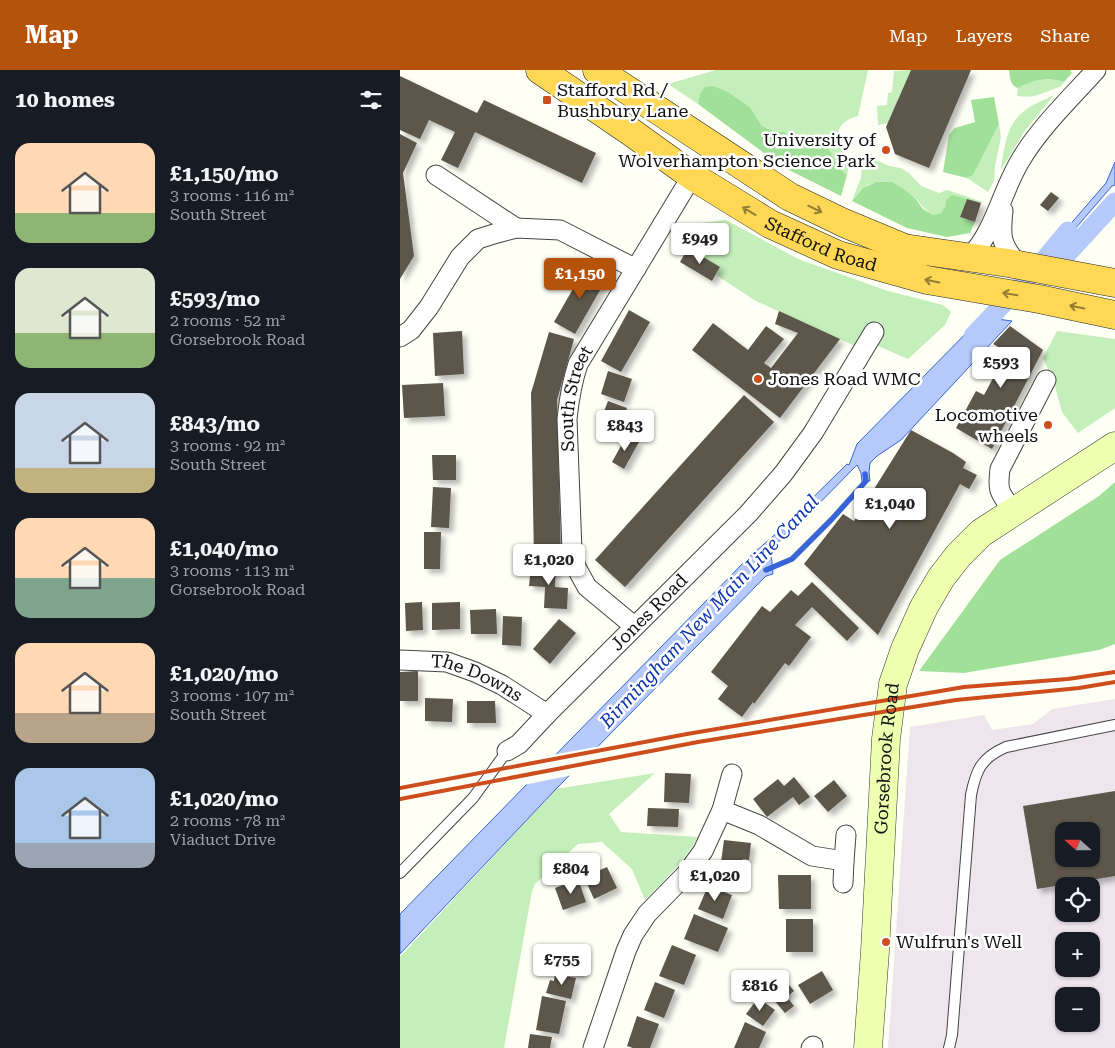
<!DOCTYPE html>
<meta charset="utf-8">
<style>
:root{--surface:#171b24;--page:#242831;--text:#f1f3f6;--muted:#9ea1a6;--accent:#b45309}
body{margin:0;font-family:"Roboto Serif",serif;background:var(--page);color:var(--text);height:100vh;display:flex;flex-direction:column;font-size:19px;white-space:nowrap}
*{box-sizing:border-box;margin:0}
p{font-size:16px;color:var(--muted)}
.icon{flex:none;width:28px;height:28px;fill:none;stroke:currentColor;stroke-width:2;stroke-linecap:round;stroke-linejoin:round}
.map{position:relative;flex:1;overflow:hidden}
.side{display:flex;flex-direction:column;background:var(--surface);width:400px}
.side>*{flex:none}
.needle{width:32px;rotate:291deg}
.controls{position:absolute;left:655px;top:752px;display:grid;gap:10px}
.controls a{display:grid;place-items:center;width:45px;height:45px;border-radius:10px;background:var(--surface);box-shadow:0 1px 4px #0004;font-size:25px}
.price{position:absolute;translate:-50% -42px;padding:0 11px;border-radius:5px;background:#fff;color:#222;font-size:16px;line-height:32px;filter:drop-shadow(0 1px 2px #0008)}
.price::after{content:'';position:absolute;left:50%;top:30px;width:15px;height:11px;margin-left:-8px;background:inherit;clip-path:polygon(0 0,100% 0,50% 100%)}
.price.on{background:var(--accent);color:#fff}
ul{padding:0;list-style:none}
li{display:flex;align-items:center;gap:15px;height:125px;padding:0 15px}
li span{display:grid;place-items:center;flex:none;width:140px;height:100px;border-radius:15px;color:#555}
li>.icon{margin-inline-start:auto}
span .icon{width:60px;height:60px;fill:#fffc;stroke-width:1}
li b{font-size:21px}
h2{display:flex;justify-content:space-between;align-items:center;height:60px;padding:0 15px;font-size:21px}
header{display:flex;align-items:center;gap:30px;box-sizing:border-box;height:70px;padding:0 25px;background:var(--accent);color:#fff}
header strong{font-size:24px}
nav{display:flex;gap:28px;margin-inline-start:auto;font-size:18px}
main{display:flex;flex:1;min-height:0}
.map>svg:first-child{display:block}
.industrial{fill:#efe5ed;fill-rule:evenodd}
.green{fill:#c4eeba}
.forest{fill:#a1e098}
.water{fill:#b5cafb;stroke:#3764d7}
.pier{fill:#fefff5}
.lines{fill:none;stroke-linecap:round;stroke-linejoin:round}
.stream{stroke:#3764d7;stroke-width:5.5}
.canal{stroke:#b5cafb;stroke-width:19}
.building{fill:#5b564c;fill-rule:evenodd;filter:url(#shadow)}
.lane-casing{stroke:#444;stroke-width:12}
.street-casing{stroke:#444;stroke-width:21}
.secondary-casing{stroke:#333;stroke-width:29}
.highway-casing{stroke:#222;stroke-width:29}
.lane{stroke:#fff;stroke-width:10}
.street{stroke:#fff;stroke-width:19}
.secondary{stroke:#eeffb0;stroke-width:28}
.highway{stroke:#fed854;stroke-width:28}
.rail{stroke:#cd4d1d;stroke-width:4}
.oneway{stroke:#937e36}
.poi-dot{fill:#cd4d1d;stroke:#fff;stroke-width:2}
.labels{text-anchor:middle;stroke-width:5;stroke-linejoin:round;paint-order:stroke}
.poi-label{font-size:18px;fill:#111;stroke:#fff;text-anchor:start}
.street-label{font-size:18px;fill:#111;stroke:#fff}
.water-label{font-size:19px;font-style:italic;fill:#0f35ae;stroke:#fff}
</style>
<header>
<strong>Map</strong>
<nav><a>Map</a><a>Layers</a><a>Share</a></nav>
</header>
<main>
<section class="side">
<h2>10 homes<svg class="icon" aria-label="filters" viewBox="0 0 24 24"><path d="M4 7h16M4 17h16"/><circle cx="9" cy="7" r="2"/><circle cx="15" cy="17" r="2"/></svg></h2>
<ul>
<li><span style="background:linear-gradient(#ffd9b3 70%,#8fb573 0)"><svg class="icon" aria-label="home" viewBox="0 0 24 24"><path d="M3 11l9-7 9 7M6 9v11h12V9"/></svg></span><div><b>£1,150/mo</b><p>3 rooms · 116 m²</p><p>South Street</p></div></li>
<li><span style="background:linear-gradient(#dfe7d0 65%,#8fb573 0)"><svg class="icon" aria-label="home" viewBox="0 0 24 24"><path d="M3 11l9-7 9 7M6 9v11h12V9"/></svg></span><div><b>£593/mo</b><p>2 rooms · 52 m²</p><p>Gorsebrook Road</p></div></li>
<li><span style="background:linear-gradient(#c9d6e8 75%,#c2b280 0)"><svg class="icon" aria-label="home" viewBox="0 0 24 24"><path d="M3 11l9-7 9 7M6 9v11h12V9"/></svg></span><div><b>£843/mo</b><p>3 rooms · 92 m²</p><p>South Street</p></div></li>
<li><span style="background:linear-gradient(#ffd9b3 60%,#7fa58c 0)"><svg class="icon" aria-label="home" viewBox="0 0 24 24"><path d="M3 11l9-7 9 7M6 9v11h12V9"/></svg></span><div><b>£1,040/mo</b><p>3 rooms · 113 m²</p><p>Gorsebrook Road</p></div></li>
<li><span style="background:linear-gradient(#ffd9b3 70%,#b9a48a 0)"><svg class="icon" aria-label="home" viewBox="0 0 24 24"><path d="M3 11l9-7 9 7M6 9v11h12V9"/></svg></span><div><b>£1,020/mo</b><p>3 rooms · 107 m²</p><p>South Street</p></div></li>
<li><span style="background:linear-gradient(#a9c7e8 75%,#9aa5b1 0)"><svg class="icon" aria-label="home" viewBox="0 0 24 24"><path d="M3 11l9-7 9 7M6 9v11h12V9"/></svg></span><div><b>£1,020/mo</b><p>2 rooms · 78 m²</p><p>Viaduct Drive</p></div></li>
</ul>
</section>
<div class="map">
<svg width="715" height="978" viewBox="0 0 715 978">
<defs>
<filter id="shadow"><feDropShadow dx="4.5" dy="4.5" stdDeviation="2.5" flood-color="#0004"/></filter>
</defs>
<rect width="100%" height="100%" fill="#fefff5"/>
<path class="industrial" d="M715,629V978H488L510,657L584,645L592,660L633,654L652,639ZM664,761H691V789H664ZM664,816H691V844H664ZM664,871H691V899H664ZM664,926H691V954H664Z"/>
<g class="green">
<path d="M316,0H468L458,46C433,52 432,73 451,88L447,105C444,102 440,100 438,97C432,88 431,74 418,73C409,73 406,80 396,79L385,62L373,61L362,56L350,37L328,22L314,16L300,24L298,34L268,14Z"/>
<polygon points="511,0 488,53 478,55 477,36 487,35 488,23 492,22 494,1"/>
<path d="M639,9L656,10L664,12C661,17 659,17 654,19C636,25 637,28 617,26L618,18L627,13Z"/>
<path d="M654,25L624,62L601,100C604,79 606,56 623,42C632,34 644,30 654,25Z"/>
<polygon points="599,54 601,67 595,96 594,111 588,122 567,108 573,105"/>
<path d="M469,81L478,91L489,96L501,98L509,103L521,116L539,123L547,120L583,132L581,133L561,128L546,130L545,137L541,143L533,145C522,138 522,134 513,126C499,113 479,105 462,119C459,122 455,127 452,131L461,108L463,86Z"/>
<polygon points="326,150 398,189 488,221 543,235 551,242 545,255 508,289 478,276 466,281 356,231 316,205 320,197 271,169 301,153"/>
<polygon points="657,261 715,269 715,338 678,363 662,342 653,310 643,288"/>
<path d="M255,703L209,744L221,762L298,767C284,791 265,810 245,830L232,799L202,772L178,774L135,814L132,821L104,978H0V887L156,719Z"/>
</g>
<g class="forest">
<path d="M609,0H670L672,3L664,12C647,7 634,9 618,18C610,16 610,7 609,0Z"/>
<path d="M314,16L328,22L350,37L362,56L373,61L385,62L396,79C406,80 409,73 418,73C431,74 432,88 438,97C440,100 444,102 447,105L441,126L383,97L298,34L300,24L305,17Z"/>
<polygon points="594,27 599,54 573,105 567,108 543,102 549,65 555,58 575,52 571,30"/>
<polygon points="476,112 492,112 504,119 515,128 523,139 533,145 541,143 545,137 546,130 552,125 567,129 560,147 575,152 570,163 547,167 507,158 452,131 463,118"/>
<polygon points="715,412 715,574 699,580 564,603 519,601 600,490 699,426"/>
</g>
<g class="water">
<polygon points="715,92 715,115 712,116 656,181 648,180 706,113"/>
<polygon points="582,247 612,251 501,370 477,386 470,393 469,402 470,411 462,412 461,403 457,395 391,462 384,465 371,482 373,504 366,506 156,719 0,884 0,844 347,489 380,460 447,394 449,395 457,374"/>
</g>
<polygon class="pier" points="201,676 173,705 123,715 152,685"/>
<g class="lines">
<polyline class="stream" points="366,500 392,489 432,449 466,411 465,404"/>
<g class="canal">
<polyline points="639,197 659,193 715,132"/>
<polyline points="573,266 638,197 668,161"/>
</g>
</g>
<g class="building">
<polygon points="511,0 571,0 529,98 495,84 486,57"/>
<polygon points="0,6 77,43 84,30 196,83 182,113 75,62 58,98 41,90 55,62 29,50 20,69 0,60"/>
<polygon points="0,64 17,73 3,103 14,186 0,209"/>
<polygon points="651,122 659,128 648,141 640,135"/>
<polygon points="567,129 581,133 575,152 560,147"/>
<polygon points="288,178 320,197 312,211 280,192"/>
<polygon points="186,196 207,208 175,264 154,252"/>
<polygon points="229,240 250,252 221,302 201,291"/>
<polygon points="379,241 440,269 380,348 292,280 313,253 348,280 366,256 384,269 364,293 371,298 398,263 375,254"/>
<polygon points="610,256 643,280 592,379 556,358 576,321 584,325 607,282 593,274"/>
<polygon points="62,261 64,304 35,306 33,263"/>
<polygon points="149,262 174,269 157,330 161,489 134,489 131,323"/>
<polygon points="208,301 232,309 224,332 201,324"/>
<polygon points="43,313 45,346 4,348 2,315"/>
<polygon points="344,325 374,352 225,517 195,490"/>
<polygon points="208,331 227,338 217,365 198,357"/>
<polygon points="511,360 553,383 566,392 563,398 577,405 569,419 560,414 478,565 404,494 443,444 454,451"/>
<polygon points="227,365 239,372 224,399 212,392"/>
<polygon points="32,385 56,385 56,410 33,410"/>
<polygon points="33,417 51,418 49,458 31,457"/>
<polygon points="24,462 41,462 40,499 24,499"/>
<polygon points="131,495 156,496 155,517 168,518 167,539 144,538 145,517 129,516"/>
<polygon points="412,512 459,558 447,571 412,537 395,555 411,567 389,596 385,593 354,634 353,632 342,647 318,629 328,616 311,602 362,536 370,542 391,520 398,526"/>
<polygon points="22,532 23,560 6,561 5,533"/>
<polygon points="60,532 60,559 32,560 32,533"/>
<polygon points="96,539 97,564 71,564 70,540"/>
<polygon points="103,546 122,547 121,576 102,575"/>
<polygon points="159,549 176,563 150,594 133,579"/>
<polygon points="18,601 18,631 0,631 0,602"/>
<polygon points="25,628 53,629 52,652 25,651"/>
<polygon points="67,631 95,631 96,653 67,653"/>
<polygon points="265,703 291,704 289,733 264,732"/>
<polygon points="394,707 410,727 399,735 393,727 367,747 353,729 378,709 384,716"/>
<polygon points="434,710 447,726 428,742 414,726"/>
<path d="M715,721V806L637,819L623,736ZM664,761H691V789H664Z"/>
<polygon points="248,738 279,739 278,757 247,756"/>
<polygon points="324,770 351,773 349,790 343,789 342,794 321,792"/>
<polygon points="207,797 217,818 194,829 184,807"/>
<polygon points="378,805 411,805 411,839 379,839"/>
<polygon points="178,809 186,832 163,840 155,818"/>
<polygon points="308,816 332,825 323,849 298,839"/>
<polygon points="294,844 328,858 318,882 284,869"/>
<rect x="386" y="849" width="27" height="33"/>
<polygon points="272,875 296,885 284,915 259,906"/>
<polygon points="162,878 186,885 181,906 156,900"/>
<polygon points="422,901 433,920 410,934 398,915"/>
<polygon points="155,904 176,908 171,929 146,923 150,910 154,911"/>
<polygon points="385,910 394,921 387,927 394,936 385,943 368,923"/>
<polygon points="255,912 275,920 264,948 244,940"/>
<polygon points="142,926 166,931 159,964 136,960"/>
<polygon points="358,928 375,940 363,956 346,944"/>
<polygon points="237,946 259,954 250,978 233,978 227,976"/>
<polygon points="345,952 366,962 359,978 334,978"/>
<polygon points="130,964 152,967 150,978 128,978"/>
</g>
<g class="lines">
<g class="lane-casing">
<g id="lane">
<polyline points="0,803 73,728 107,681"/>
<path d="M549,978L552,965L571,725C576,700 581,688 606,677L715,655"/>
</g>
</g>
<g class="street-casing">
<g id="street">
<polyline points="36,105 116,158"/>
<path d="M603,141C600,168 601,174 618,195"/>
<path d="M569,188C595,161 601,123 620,91C640,57 670,29 696,0"/>
<polyline points="0,267 11,260 29,237 60,187 78,169 97,163 116,158 160,160 236,199"/>
<path d="M613,441C600,423 597,422 600,399L646,310"/>
<path id="s1" d="M234,556L187,517L176,497L172,481L167,349C169,330 172,312 178,294L292,106"/>
<path id="s2" d="M0,590L47,592L75,602L102,615L147,644"/>
<path id="s3" d="M107,681L119,674L147,644L348,444L383,404L413,363L474,262"/>
<polyline points="322,740 332,704"/>
<polyline points="443,813 444,791"/>
<polyline points="193,978 226,881 233,865 247,844 287,803 303,781 322,740 359,755 412,786 444,791 446,765"/>
<polyline points="411,978 413,976"/>
</g>
</g>
<g class="secondary-casing">
<g id="secondary">
<path id="s4" d="M468,978L475,881L486,669L493,614L505,579L524,537L541,508L558,486L581,463L715,376"/>
</g>
</g>
<g class="highway-casing">
<g id="highway">
<path id="s5" d="M140,0L231,62L292,106L370,154L438,185L527,210L639,229L715,245"/>
<polyline points="197,0 390,127 444,153 504,178 608,193 715,213"/>
</g>
</g>
<use href="#lane" class="lane"/>
<use href="#street" class="street"/>
<use href="#secondary" class="secondary"/>
<use href="#highway" class="highway"/>
<g class="rail">
<polyline points="0,718 287,664 564,617 668,609 715,602"/>
<polyline points="0,729 298,672 556,630 679,618 715,612"/>
</g>
</g>
<defs><path id="oneway-shaft" d="M-6 0H5M1.5-3L5.5 0L1.5 3" fill="none" stroke-width="1.6" stroke-linecap="round" stroke-linejoin="round" transform="scale(1.25)"/></defs>
<g class="oneway">
<use href="#oneway-shaft" transform="translate(415 139) rotate(26)"/>
<use href="#oneway-shaft" transform="translate(349 141) rotate(-149)"/>
<use href="#oneway-shaft" transform="translate(532 211) rotate(-168)"/>
<use href="#oneway-shaft" transform="translate(610 224) rotate(-171)"/>
<use href="#oneway-shaft" transform="translate(677 237) rotate(-168)"/>
</g>
<g class="poi-dot">
<rect x="142" y="25" width="10" height="10" rx="2.5"/>
<circle cx="486" cy="80" r="5"/>
<circle cx="358" cy="309" r="5"/>
<circle cx="648" cy="355" r="5"/>
<circle cx="486" cy="872" r="5"/>
</g>
<g class="labels">
<g class="poi-label">
<text x="157" y="26">Stafford Rd /<tspan x="157" dy="21">Bushbury Lane</tspan></text>
<text x="476" y="76" text-anchor="end">University of<tspan x="476" dy="21">Wolverhampton Science Park</tspan></text>
<text x="368" y="315">Jones Road WMC</text>
<text x="638" y="351" text-anchor="end">Locomotive<tspan x="638" dy="21">wheels</tspan></text>
<text x="496" y="878">Wulfrun's Well</text>
</g>
<g class="street-label">
<text dy="6" stroke="none"><textPath href="#s5" startOffset="332">Stafford Road</textPath></text>
<text dy="6" stroke="none"><textPath href="#s1" startOffset="254">South Street</textPath></text>
<text dy="6" stroke="none"><textPath href="#s3" startOffset="199">Jones Road</textPath></text>
<text dy="6" stroke="none"><textPath href="#s2" startOffset="80">The Downs</textPath></text>
<text dy="6" stroke="none"><textPath href="#s4" startOffset="290">Gorsebrook Road</textPath></text>
</g>
<g class="water-label">
<text transform="translate(309 541) rotate(-47)" y="7">Birmingham New Main Line Canal</text>
</g>
</g>
</svg>
<div class="controls">
<a><svg class="needle" viewBox="-14 -14 28 28"><path d="M0-13l5 13h-10z" fill="#e53935"/><path d="M0 13l5-13h-10z" fill="#9ea1a6"/></svg></a>
<a><svg class="icon" aria-label="locate" viewBox="0 0 24 24"><circle cx="12" cy="12" r="6"/><path d="M12 2v4M12 18v4M2 12h4M18 12h4"/></svg></a>
<a>+</a>
<a>−</a>
</div>
<b class="price" style="left:300px;top:195px">£949</b>
<b class="price on" style="left:180px;top:230px">£1,150</b>
<b class="price" style="left:601px;top:319px">£593</b>
<b class="price" style="left:225px;top:382px">£843</b>
<b class="price" style="left:490px;top:460px">£1,040</b>
<b class="price" style="left:149px;top:516px">£1,020</b>
<b class="price" style="left:171px;top:825px">£804</b>
<b class="price" style="left:315px;top:832px">£1,020</b>
<b class="price" style="left:162px;top:916px">£755</b>
<b class="price" style="left:360px;top:942px">£816</b>
</div>
</main>
